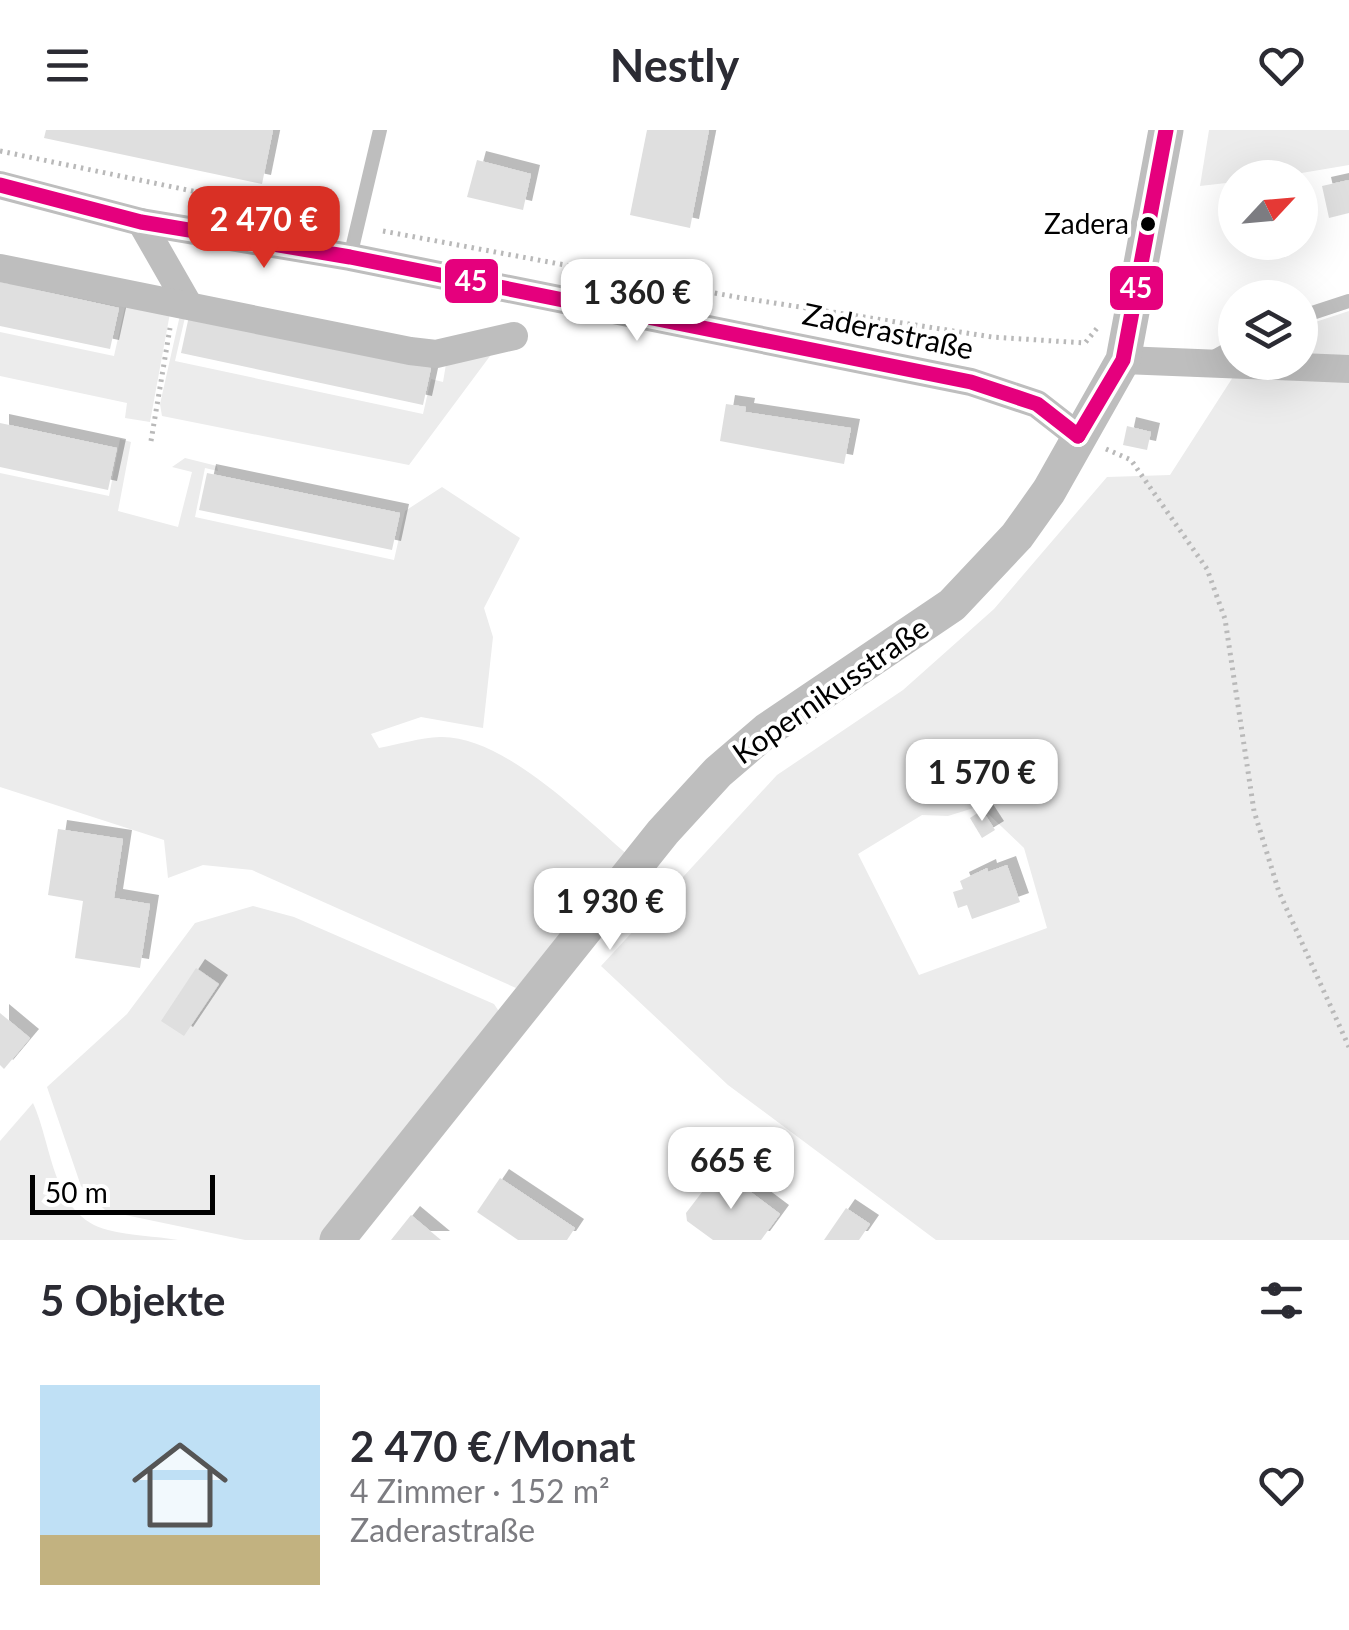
<!DOCTYPE html>
<html lang="de">
<meta charset="utf-8">
<style>
:root{--surface:#fff;--page:#f2f2f3;--text:#2b2b33;--muted:#7c7c81;--line:#e1e1e2;--accent:#d93025}
body{margin:0;font-family:Lato,sans-serif;background:var(--page);color:var(--text);height:100vh;display:flex;flex-direction:column;font-size:38px;white-space:nowrap}
*{box-sizing:border-box;margin:0}
p{font-size:32px;color:var(--muted)}
.icon{flex:none;width:55px;height:55px;fill:none;stroke:currentColor;stroke-width:2;stroke-linecap:round;stroke-linejoin:round}
.map{position:relative;height:1110px;overflow:hidden}
.drawer{display:flex;flex-direction:column;background:var(--surface);flex:1}
.drawer>*{flex:none}
.needle{width:65px;rotate:64deg}
.fabs{position:absolute;left:1218px;top:30px;display:grid;gap:20px}
.fabs a{display:grid;place-items:center;width:100px;height:100px;border-radius:50%;background:var(--surface);box-shadow:0 10px 40px #0002;font-size:50px}
.scale{position:absolute;left:30px;bottom:25px;width:185px;box-sizing:border-box;padding-left:10px;border:5px solid #000;border-top:0;font-size:28px;line-height:35px;white-space:nowrap;color:#000;-webkit-text-stroke:8px #fff;paint-order:stroke}
.price{position:absolute;translate:-50% -85px;padding:0 22px;border-radius:20px;background:#fff;color:#222;font-size:32px;line-height:65px;filter:drop-shadow(0 2px 5px #0008)}
.price::after{content:'';position:absolute;left:50%;top:60px;width:30px;height:22px;margin-left:-15px;background:inherit;clip-path:polygon(0 0,100% 0,50% 100%)}
.price.current{background:var(--accent);color:#fff}
ul{padding:0;list-style:none}
li{display:flex;align-items:center;gap:30px;height:250px;padding:0 40px}
li+li{border-top:2px solid var(--line)}
li span{display:grid;place-items:center;flex:none;width:280px;height:200px;border-radius:0px;color:#555}
li>.icon{margin-inline-start:auto}
span .icon{width:120px;height:120px;fill:#fffc;stroke-width:1}
li b{font-size:42px}
h2{display:flex;justify-content:space-between;align-items:center;height:120px;padding:0 40px;font-size:42px}
header{display:flex;justify-content:space-between;align-items:center;height:130px;padding:0 40px;background:var(--surface);font-size:45px;font-weight:700}
.map>svg:first-child{display:block}
.green{fill:#ececec;fill-rule:evenodd}
.building{fill:#dfdfdf;filter:url(#shadow)}
.lines{fill:none;stroke-linecap:round;stroke-linejoin:round}
.path{stroke:#b9b9b9;stroke-width:5;stroke-dasharray:2.5 5;stroke-linecap:butt}
.service{stroke:#bebebe;stroke-width:14}
.minor{stroke:#bebebe;stroke-width:28}
.tertiary{stroke:#bebebe;stroke-width:35}
.bus-1-casing{stroke:#fff;stroke-width:22}
.bus-1{stroke:#e5007d;stroke-width:15}
.bus-dot{fill:#000;stroke:#fff;stroke-width:4}
.labels{text-anchor:middle;stroke-width:8;stroke-linejoin:round;paint-order:stroke}
.bus-label{font-size:28px;fill:#000;stroke:#fff;text-anchor:end}
.street-label{font-size:30px;fill:#000;stroke:#fff}
.line-badge{stroke:#fff;stroke-width:4}
.badge-label{font-size:28px;text-anchor:middle;font-weight:bold;fill:#fff}
</style>
<header><svg class="icon" aria-label="menu" viewBox="0 0 24 24"><path d="M4 6h16M4 12h16M4 18h16"/></svg>Nestly<svg class="icon" aria-label="heart" viewBox="0 0 24 24"><path d="M12 20l-8-8c-3-5 5-10 8-4 3-6 11-1 8 4z"/></svg></header>
<div class="map">
<svg width="1349" height="1110" viewBox="0 0 1349 1110">
<defs>
<filter id="shadow"><feDropShadow dx="9" dy="-9" stdDeviation="0" flood-color="#0004"/></filter>
</defs>
<rect width="100%" height="100%" fill="#fff"/>
<g class="green">
<polygon points="1209,0 1349,0 1349,35 1278,47 1235,48 1235,52 1200,56"/>
<polygon points="125,177 170,183 150,292 125,288 127,273 0,246 0,202 114,226"/>
<path d="M1349,181V1110H936L728,955L601,836L777,645L903,560L994,479L1107,347L1170,345L1242,233L1300,232V197ZM980,676L1024,718L1047,798L919,845L858,724L922,685L948,686Z"/>
<polygon points="186,183 175,231 423,284 431,249 443,252 446,234 493,222 409,335 162,286 160,274 180,185"/>
<path d="M120,309L131,312L118,381L178,397L192,342L172,337L185,328L217,336L218,341L205,338L195,387L394,430L405,381L442,357L520,408L484,478L493,507L483,598L421,587L371,604L379,618C399,614 420,608 440,607C503,605 583,687 628,725L516,858L252,740L203,735L168,748L164,710L0,657V343L109,366Z"/>
<polygon points="253,776 294,787 494,874 502,886 321,1110 245,1110 106,1081 81,1056 47,957 127,884 195,793"/>
<path d="M33,973C53,1017 52,1086 108,1100C131,1106 155,1106 178,1110H0V1011Z"/>
</g>
<g class="building">
<polygon points="46,0 273,0 262,54 44,8"/>
<polygon points="647,0 709,0 690,98 630,85"/>
<polygon points="477,30 531,44 523,80 467,67"/>
<polygon points="1349,50 1349,83 1329,88 1322,56"/>
<polygon points="0,152 119,178 110,219 0,196"/>
<polygon points="189,186 431,238 423,275 181,223"/>
<polygon points="726,274 746,277 745,282 851,298 844,334 720,311"/>
<polygon points="0,293 117,318 108,360 0,337"/>
<polygon points="1127,296 1151,302 1147,320 1123,315"/>
<polygon points="207,343 400,383 392,420 199,380"/>
<polygon points="982,680 995,700 982,708 970,688"/>
<polygon points="58,699 123,709 114,768 150,774 140,838 75,828 83,771 48,765"/>
<polygon points="1007,735 1020,772 972,789 967,775 958,778 953,762 963,759 960,751 987,738 988,742"/>
<polygon points="196,838 219,854 184,906 161,891"/>
<polygon points="0,883 30,908 4,939 0,935"/>
<polygon points="724,1042 780,1084 761,1110 713,1110 687,1091 686,1083 709,1053 714,1056"/>
<polygon points="500,1048 575,1098 567,1110 518,1110 477,1082"/>
<polygon points="846,1078 870,1094 859,1110 824,1110"/>
<polygon points="411,1085 441,1110 391,1110"/>
</g>
<g class="lines">
<g class="path">
<polyline points="0,21 327,89"/>
<polyline points="383,101 736,167 992,207 1085,213 1098,197"/>
<polyline points="151,311 170,198"/>
<polyline points="1106,319 1131,330 1207,439 1225,489 1254,681 1279,762 1349,917"/>
</g>
<g class="service">
<polyline points="350,127 380,0"/>
<polyline points="1300,187 1349,171"/>
<polyline points="1210,229 1235,215"/>
</g>
<g class="minor">
<polyline points="0,55 141,92 350,127 971,252 1037,274 1078,306"/>
<polyline points="141,92 188,174"/>
<polyline points="0,138 410,221 436,224 514,206"/>
<polyline points="1123,230 1349,239"/>
</g>
<polyline class="tertiary" points="337,1110 663,702 718,642 767,600 952,475 1017,406 1049,361 1123,230 1166,0"/>
<g class="bus-1-casing">
<g id="bus-1">
<polyline points="0,55 141,92 350,127 971,252 1037,274 1078,306"/>
<polyline points="1078,306 1123,230 1166,0"/>
</g>
</g>
<use href="#bus-1" class="bus-1"/>
</g>
<circle class="bus-dot" cx="1148" cy="94" r="9"/>
<g class="labels">
<g class="bus-label">
<text x="1129" y="104">Zadera</text>
</g>
<g class="street-label">
<text transform="translate(888 202) rotate(12)" y="10">Zaderastraße</text>
<text transform="translate(831 561) rotate(-35)" y="10">Kopernikusstraße</text>
</g>
</g>
<g class="line-badge">
<rect x="443" y="127" width="57" height="48" rx="10" fill="#e5007d"/>
<rect x="1108" y="134" width="57" height="48" rx="10" fill="#e5007d"/>
</g>
<g class="badge-label">
<text x="471" y="161">45</text>
<text x="1136" y="168">45</text>
</g>
</svg>
<div class="fabs">
<a><svg class="needle" viewBox="-14 -14 28 28"><path d="M0-13l5 13h-10z" fill="#e53935"/><path d="M0 13l5-13h-10z" fill="#7c7c81"/></svg></a>
<a><svg class="icon" aria-label="layers" viewBox="0 0 24 24"><path d="M12 4l9 5-9 5-9-5zM3 14l9 5 9-5"/></svg></a>
</div>
<div class="scale">50 m</div>
<b class="price current" style="left:264px;top:141px">2 470 €</b>
<b class="price" style="left:637px;top:214px">1 360 €</b>
<b class="price" style="left:982px;top:694px">1 570 €</b>
<b class="price" style="left:610px;top:823px">1 930 €</b>
<b class="price" style="left:731px;top:1082px">665 €</b>
</div>
<section class="drawer">
<h2>5 Objekte<svg class="icon" aria-label="filters" viewBox="0 0 24 24"><path d="M4 7h16M4 17h16"/><circle cx="9" cy="7" r="2"/><circle cx="15" cy="17" r="2"/></svg></h2>
<ul>
<li><span style="background:linear-gradient(#bfe0f5 75%,#c2b280 0)"><svg class="icon" aria-label="home" viewBox="0 0 24 24"><path d="M3 11l9-7 9 7M6 9v11h12V9"/></svg></span><div><b>2 470 €/Monat</b><p>4 Zimmer · 152 m²</p><p>Zaderastraße</p></div><svg class="icon" aria-label="heart" viewBox="0 0 24 24"><path d="M12 20l-8-8c-3-5 5-10 8-4 3-6 11-1 8 4z"/></svg></li>
</ul>
</section>
